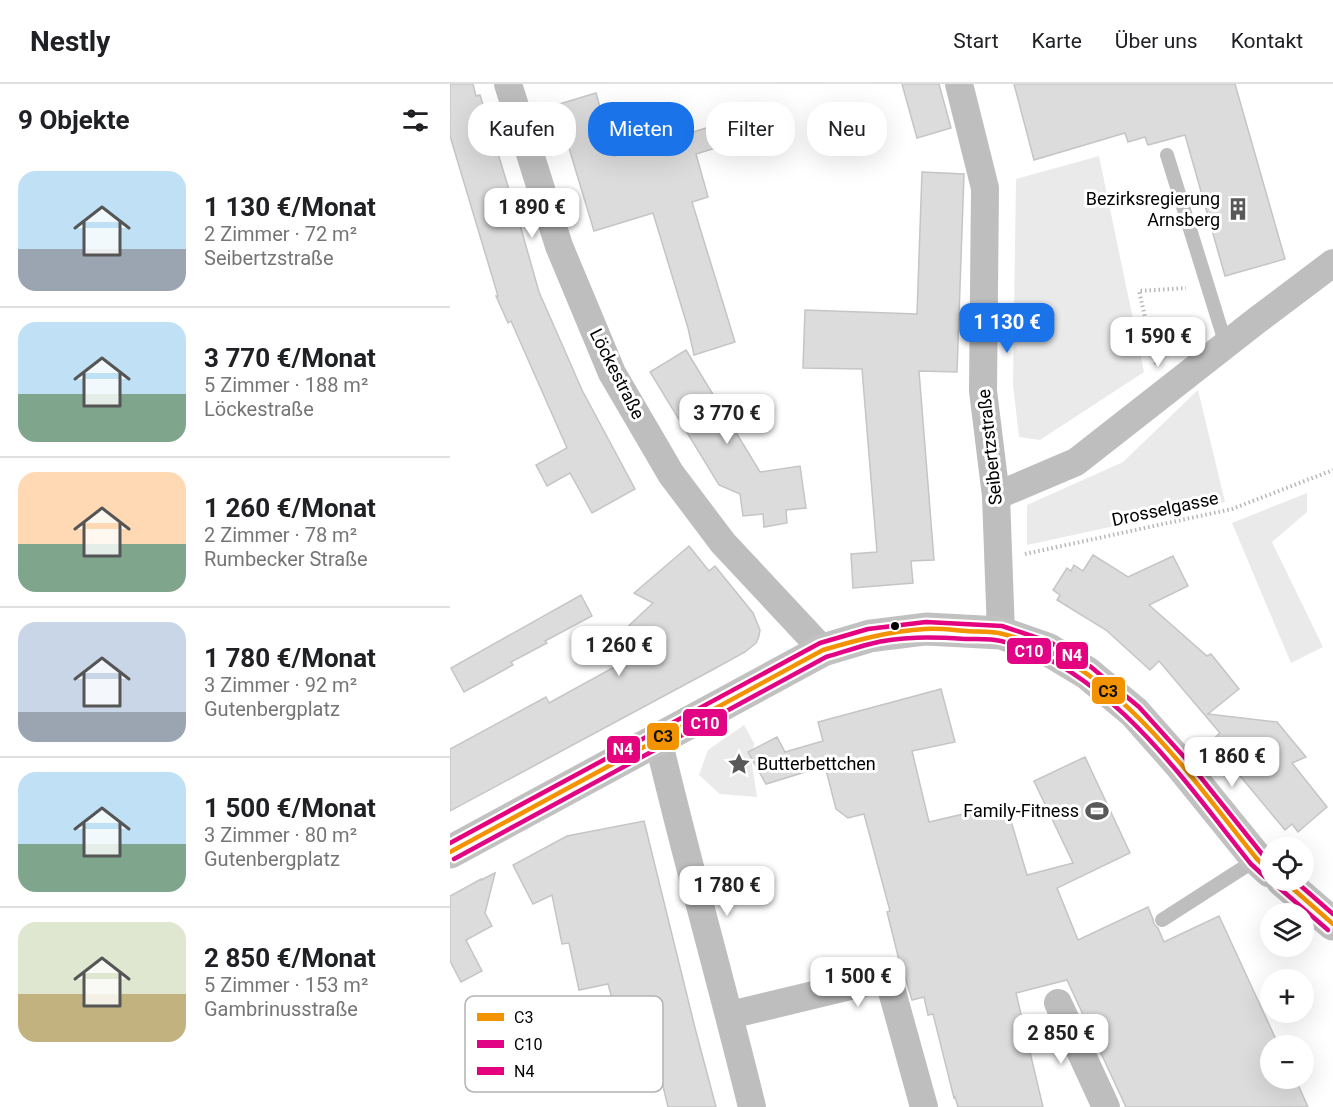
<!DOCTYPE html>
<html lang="de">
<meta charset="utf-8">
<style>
:root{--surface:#fff;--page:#f2f2f2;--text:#202124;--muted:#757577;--line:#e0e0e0;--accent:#1a73e8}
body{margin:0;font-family:Roboto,sans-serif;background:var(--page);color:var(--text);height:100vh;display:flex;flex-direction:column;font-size:22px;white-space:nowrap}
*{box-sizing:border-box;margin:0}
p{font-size:20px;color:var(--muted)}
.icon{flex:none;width:33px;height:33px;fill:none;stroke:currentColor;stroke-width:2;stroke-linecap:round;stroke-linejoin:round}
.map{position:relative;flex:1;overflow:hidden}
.side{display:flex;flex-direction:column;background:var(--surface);width:450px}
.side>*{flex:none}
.hud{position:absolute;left:18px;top:18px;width:570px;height:54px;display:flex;gap:12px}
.tools{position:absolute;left:810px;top:753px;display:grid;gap:12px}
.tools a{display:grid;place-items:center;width:54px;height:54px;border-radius:50%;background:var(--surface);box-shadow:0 6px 24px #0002;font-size:30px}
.price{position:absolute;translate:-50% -51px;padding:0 14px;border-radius:12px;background:#fff;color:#222;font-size:20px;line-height:39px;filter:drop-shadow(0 2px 3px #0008)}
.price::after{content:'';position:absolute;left:50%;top:36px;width:18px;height:14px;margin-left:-9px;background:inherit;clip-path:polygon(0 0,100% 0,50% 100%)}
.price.current{background:var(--accent);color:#fff}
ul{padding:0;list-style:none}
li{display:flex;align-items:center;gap:18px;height:150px;padding:0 18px}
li+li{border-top:2px solid var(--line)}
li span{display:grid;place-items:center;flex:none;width:168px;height:120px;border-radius:18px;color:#555}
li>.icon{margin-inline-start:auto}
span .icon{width:72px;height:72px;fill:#fffc;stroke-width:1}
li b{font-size:26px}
h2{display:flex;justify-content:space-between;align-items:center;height:72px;padding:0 18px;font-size:26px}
.pill{padding:0 21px;border-radius:24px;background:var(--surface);box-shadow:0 6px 24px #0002;font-size:21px;line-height:54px}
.pill.current{background:var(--accent);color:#fff}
header{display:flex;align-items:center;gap:36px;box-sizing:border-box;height:84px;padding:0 30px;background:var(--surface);border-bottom:2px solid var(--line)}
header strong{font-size:28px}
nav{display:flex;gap:33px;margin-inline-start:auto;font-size:21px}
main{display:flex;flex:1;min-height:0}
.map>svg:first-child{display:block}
.green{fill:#eaeaea}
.building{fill:#dcdcdc;stroke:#c5c5c5;stroke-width:1.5}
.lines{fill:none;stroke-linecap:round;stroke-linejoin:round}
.path{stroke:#b8b8b8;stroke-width:4;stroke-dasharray:1.5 3;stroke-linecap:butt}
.lane{stroke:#bebebe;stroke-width:14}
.street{stroke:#bebebe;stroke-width:28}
.secondary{stroke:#c1c1c1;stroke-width:33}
.bus-1-casing{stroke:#fff;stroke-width:9}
.bus-2-casing{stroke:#fff;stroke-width:9}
.bus-3-casing{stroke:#fff;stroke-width:9}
.bus-1{stroke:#f49301;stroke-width:4.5}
.bus-2{stroke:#e10585;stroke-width:4.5}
.bus-3{stroke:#e5007d;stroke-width:4.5}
.bus-dot{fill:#000;stroke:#fff;stroke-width:2}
.labels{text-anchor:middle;stroke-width:6;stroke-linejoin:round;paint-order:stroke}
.poi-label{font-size:18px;fill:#000;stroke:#fff;text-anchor:end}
.street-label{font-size:18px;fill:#000;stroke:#fff}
.key{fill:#fff;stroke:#b2b2b2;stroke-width:1.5}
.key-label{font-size:16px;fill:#000}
.line-badge{stroke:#fff;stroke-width:2}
.badge-label{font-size:16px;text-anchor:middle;font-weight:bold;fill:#fff}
.pale-badge-label{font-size:16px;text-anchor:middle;font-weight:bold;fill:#111}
</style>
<header>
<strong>Nestly</strong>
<nav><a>Start</a><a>Karte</a><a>Über uns</a><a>Kontakt</a></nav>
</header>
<main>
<section class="side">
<h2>9 Objekte<svg class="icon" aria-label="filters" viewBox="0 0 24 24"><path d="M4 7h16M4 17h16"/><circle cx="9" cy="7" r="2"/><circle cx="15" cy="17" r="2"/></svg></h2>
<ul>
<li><span style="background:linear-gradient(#bfe0f5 65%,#9aa5b1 0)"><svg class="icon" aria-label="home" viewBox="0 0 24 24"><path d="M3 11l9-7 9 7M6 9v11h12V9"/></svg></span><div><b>1 130 €/Monat</b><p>2 Zimmer · 72 m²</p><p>Seibertzstraße</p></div></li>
<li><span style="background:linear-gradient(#bfe0f5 60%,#7fa58c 0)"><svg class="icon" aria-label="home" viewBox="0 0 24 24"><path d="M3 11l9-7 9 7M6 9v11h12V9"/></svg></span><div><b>3 770 €/Monat</b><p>5 Zimmer · 188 m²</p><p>Löckestraße</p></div></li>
<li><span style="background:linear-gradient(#ffd9b3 60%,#7fa58c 0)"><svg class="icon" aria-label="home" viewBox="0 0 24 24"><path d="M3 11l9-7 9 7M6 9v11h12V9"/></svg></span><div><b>1 260 €/Monat</b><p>2 Zimmer · 78 m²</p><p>Rumbecker Straße</p></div></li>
<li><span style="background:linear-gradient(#c9d6e8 75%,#9aa5b1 0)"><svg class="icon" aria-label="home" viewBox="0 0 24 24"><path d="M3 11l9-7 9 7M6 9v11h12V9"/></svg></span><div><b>1 780 €/Monat</b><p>3 Zimmer · 92 m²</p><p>Gutenbergplatz</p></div></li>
<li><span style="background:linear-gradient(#bfe0f5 60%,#7fa58c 0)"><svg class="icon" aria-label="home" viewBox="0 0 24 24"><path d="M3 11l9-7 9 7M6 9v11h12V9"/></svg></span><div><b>1 500 €/Monat</b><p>3 Zimmer · 80 m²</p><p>Gutenbergplatz</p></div></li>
<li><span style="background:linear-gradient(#dfe7d0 60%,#c2b280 0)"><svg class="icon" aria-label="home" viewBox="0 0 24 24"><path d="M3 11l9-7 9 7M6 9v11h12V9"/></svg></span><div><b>2 850 €/Monat</b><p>5 Zimmer · 153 m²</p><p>Gambrinusstraße</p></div></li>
</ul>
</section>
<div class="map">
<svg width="883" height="1023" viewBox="0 0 883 1023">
<rect width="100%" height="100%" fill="#fff"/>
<g class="green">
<polygon points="649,72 694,288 590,356 569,353 563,300 566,95"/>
<polygon points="748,306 775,418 577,461 577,421 673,378"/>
<polygon points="857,409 857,428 822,458 873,563 841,579 782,439"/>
<polygon points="294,641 304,659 302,681 307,713 270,710 249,691 258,666"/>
</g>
<g class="building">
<polygon points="0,0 23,0 26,12 30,11 72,148 89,208 132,306 185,405 142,429 120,389 97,402 86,381 117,364 61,237 58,239 46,212 48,212 0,52"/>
<polygon points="452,0 489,0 501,44 467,54"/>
<polygon points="564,0 785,0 835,175 775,192 735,51 698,61 695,53 678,58 675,49 584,76"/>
<polygon points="146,9 164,72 263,42 269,63 246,70 258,113 242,118 285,258 244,271 238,244 203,129 144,147 106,21"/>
<polygon points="472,88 514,90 507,288 469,287 484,476 461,477 463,499 403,504 401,470 427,468 412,285 353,284 355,226 467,230"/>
<polygon points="236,266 310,388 350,382 356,424 336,426 337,439 314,443 313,430 293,432 290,410 269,401 200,288"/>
<polygon points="239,462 259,487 265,482 303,529 310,546 309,552 306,559 295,568 264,585 0,727 0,665 96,613 99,619 190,569 171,549 203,519 184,509"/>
<polygon points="643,471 678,493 723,472 738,502 699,521 757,572 761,570 789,605 758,630 827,638 856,673 842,679 877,723 848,748 842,740 835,746 761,657 770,649 709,577 700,586 656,546 607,516 610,511 603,506 617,484 621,487 624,481 633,487"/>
<polygon points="131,511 142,532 95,557 97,559 61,578 63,581 14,608 1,584"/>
<polygon points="491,605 505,658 462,667 479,738 556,720 577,791 623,779 584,697 635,673 680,769 607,804 628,856 698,823 703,835 704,840 708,844 714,858 769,832 829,962 820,962 820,994 845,994 858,1023 676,1023 617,896 566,909 593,1023 508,1023 505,1013 504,1014 483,930 478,931 474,913 462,916 454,889 451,884 437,828 440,827 414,730 398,734 386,725 375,682 316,700 298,668 327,653 335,668 373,657 368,638"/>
<polygon points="194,737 245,944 266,1023 218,1023 193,918 165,925 158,900 129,906 119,859 112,860 102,811 83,820 63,781 117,752"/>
<polygon points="45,789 35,829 42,842 16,856 32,887 11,898 0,877 0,812 31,795 31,796"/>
</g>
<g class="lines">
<g class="path">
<polyline points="706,280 689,207 736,204"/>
<polyline points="575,470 782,425 883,386"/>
</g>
<g class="lane">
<polyline points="717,71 776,261"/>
<polyline points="712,836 807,775"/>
</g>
<g class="street">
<polyline points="58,0 109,162 162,289 221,390 273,459 373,566"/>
<polyline points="509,0 535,104 533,307 546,412 551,549"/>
<polyline points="546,412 626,378 806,237 883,179"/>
<path d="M208,655C237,778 272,900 302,1023"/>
<polyline points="608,919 656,1023"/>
<polyline points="280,931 438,893 474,1023"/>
</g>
<g class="secondary">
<polyline points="0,768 373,566 420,552 476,545 551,549 597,565 637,589 684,628 730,680 807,775 820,787"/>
<polyline points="832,796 883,840"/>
</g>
<g class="bus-1-casing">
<g id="bus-1">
<path d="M0,768L373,566C407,556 440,547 475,545C489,544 503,546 516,547C528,548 541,547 553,550C664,578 738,690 807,775L820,787"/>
<polyline points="833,796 883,840"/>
</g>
</g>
<g class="bus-2-casing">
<g id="bus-2">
<path d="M4,775L376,573C390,569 405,564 420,560C450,552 483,553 515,555C526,555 540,554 551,557C658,583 735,698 801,780L815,793"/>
<polyline points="827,802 878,846"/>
</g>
</g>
<g class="bus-3-casing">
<g id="bus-3">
<polyline points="0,759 370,559 418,545 476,538 552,542 600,558 641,583 689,623 736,675 812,770 820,777"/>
<polyline points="844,796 883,830"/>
</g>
</g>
<use href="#bus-1" class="bus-1"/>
<use href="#bus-2" class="bus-2"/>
<use href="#bus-3" class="bus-3"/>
</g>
<defs>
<g id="building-bare" transform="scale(1.8)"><path d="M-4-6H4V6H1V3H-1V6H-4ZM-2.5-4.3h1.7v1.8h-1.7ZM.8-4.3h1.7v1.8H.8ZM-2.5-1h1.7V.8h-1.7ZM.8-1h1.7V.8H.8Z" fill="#595959" stroke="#fff" stroke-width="2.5" paint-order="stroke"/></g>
<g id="sight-bare" transform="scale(1.8)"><path d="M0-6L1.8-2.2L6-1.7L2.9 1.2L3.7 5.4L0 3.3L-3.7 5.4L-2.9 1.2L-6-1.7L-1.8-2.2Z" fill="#595959" stroke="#fff" stroke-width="2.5" paint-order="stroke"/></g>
<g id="stadium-bare" transform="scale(1.8)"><path d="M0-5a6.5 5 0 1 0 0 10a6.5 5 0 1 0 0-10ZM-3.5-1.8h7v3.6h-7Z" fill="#595959" stroke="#fff" stroke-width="2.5" paint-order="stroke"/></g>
</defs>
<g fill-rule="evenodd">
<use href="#building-bare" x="788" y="125"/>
<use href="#sight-bare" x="289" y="680"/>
<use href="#stadium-bare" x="647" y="727"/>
</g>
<circle class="bus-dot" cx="445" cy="542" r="5"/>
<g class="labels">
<g class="poi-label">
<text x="770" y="121">Bezirksregierung<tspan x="770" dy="21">Arnsberg</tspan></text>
<text x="307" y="686" text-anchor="start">Butterbettchen</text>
<text x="629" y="733">Family-Fitness</text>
</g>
<g class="street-label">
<text transform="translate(167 290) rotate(63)" y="6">Löckestraße</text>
<text transform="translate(540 363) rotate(-96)" y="6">Seibertzstraße</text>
<text transform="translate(715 425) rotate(-12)" y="6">Drosselgasse</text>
</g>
</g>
<rect x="15" y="912" width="198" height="96" rx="9" class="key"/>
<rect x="27" y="929" width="27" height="8" fill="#f49301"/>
<rect x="27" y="956" width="27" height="8" fill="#e10585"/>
<rect x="27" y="983" width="27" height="8" fill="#e5007d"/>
<g class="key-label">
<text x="64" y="939">C3</text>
<text x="64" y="966">C10</text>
<text x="64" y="993">N4</text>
</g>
<g class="line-badge">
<rect x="556" y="553" width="46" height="28" rx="6" fill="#e10585"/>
<rect x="605" y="557" width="34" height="29" rx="6" fill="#e5007d"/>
<rect x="641" y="592" width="35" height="29" rx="6" fill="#f49301"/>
<rect x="232" y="624" width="46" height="29" rx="6" fill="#e10585"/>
<rect x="196" y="638" width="34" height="29" rx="6" fill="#f49301"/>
<rect x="156" y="651" width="35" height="29" rx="6" fill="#e5007d"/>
</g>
<g class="badge-label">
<text x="579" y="573">C10</text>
<text x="622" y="577">N4</text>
<text x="255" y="645">C10</text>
<text x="173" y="671">N4</text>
</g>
<g class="pale-badge-label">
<text x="658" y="613">C3</text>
<text x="213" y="658">C3</text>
</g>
</svg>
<div class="tools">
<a><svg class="icon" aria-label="locate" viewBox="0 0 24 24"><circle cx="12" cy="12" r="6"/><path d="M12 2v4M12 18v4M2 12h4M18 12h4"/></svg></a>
<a><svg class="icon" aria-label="layers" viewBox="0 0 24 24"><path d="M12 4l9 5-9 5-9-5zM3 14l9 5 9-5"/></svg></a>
<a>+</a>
<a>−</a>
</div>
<b class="price" style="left:82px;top:155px">1 890 €</b>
<b class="price current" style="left:557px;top:270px">1 130 €</b>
<b class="price" style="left:708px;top:284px">1 590 €</b>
<b class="price" style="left:277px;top:361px">3 770 €</b>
<b class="price" style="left:169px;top:593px">1 260 €</b>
<b class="price" style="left:782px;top:704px">1 860 €</b>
<b class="price" style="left:277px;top:833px">1 780 €</b>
<b class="price" style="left:408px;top:924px">1 500 €</b>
<b class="price" style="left:611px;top:981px">2 850 €</b>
<div class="hud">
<a class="pill">Kaufen</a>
<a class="pill current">Mieten</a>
<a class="pill">Filter</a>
<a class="pill">Neu</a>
</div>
</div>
</main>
